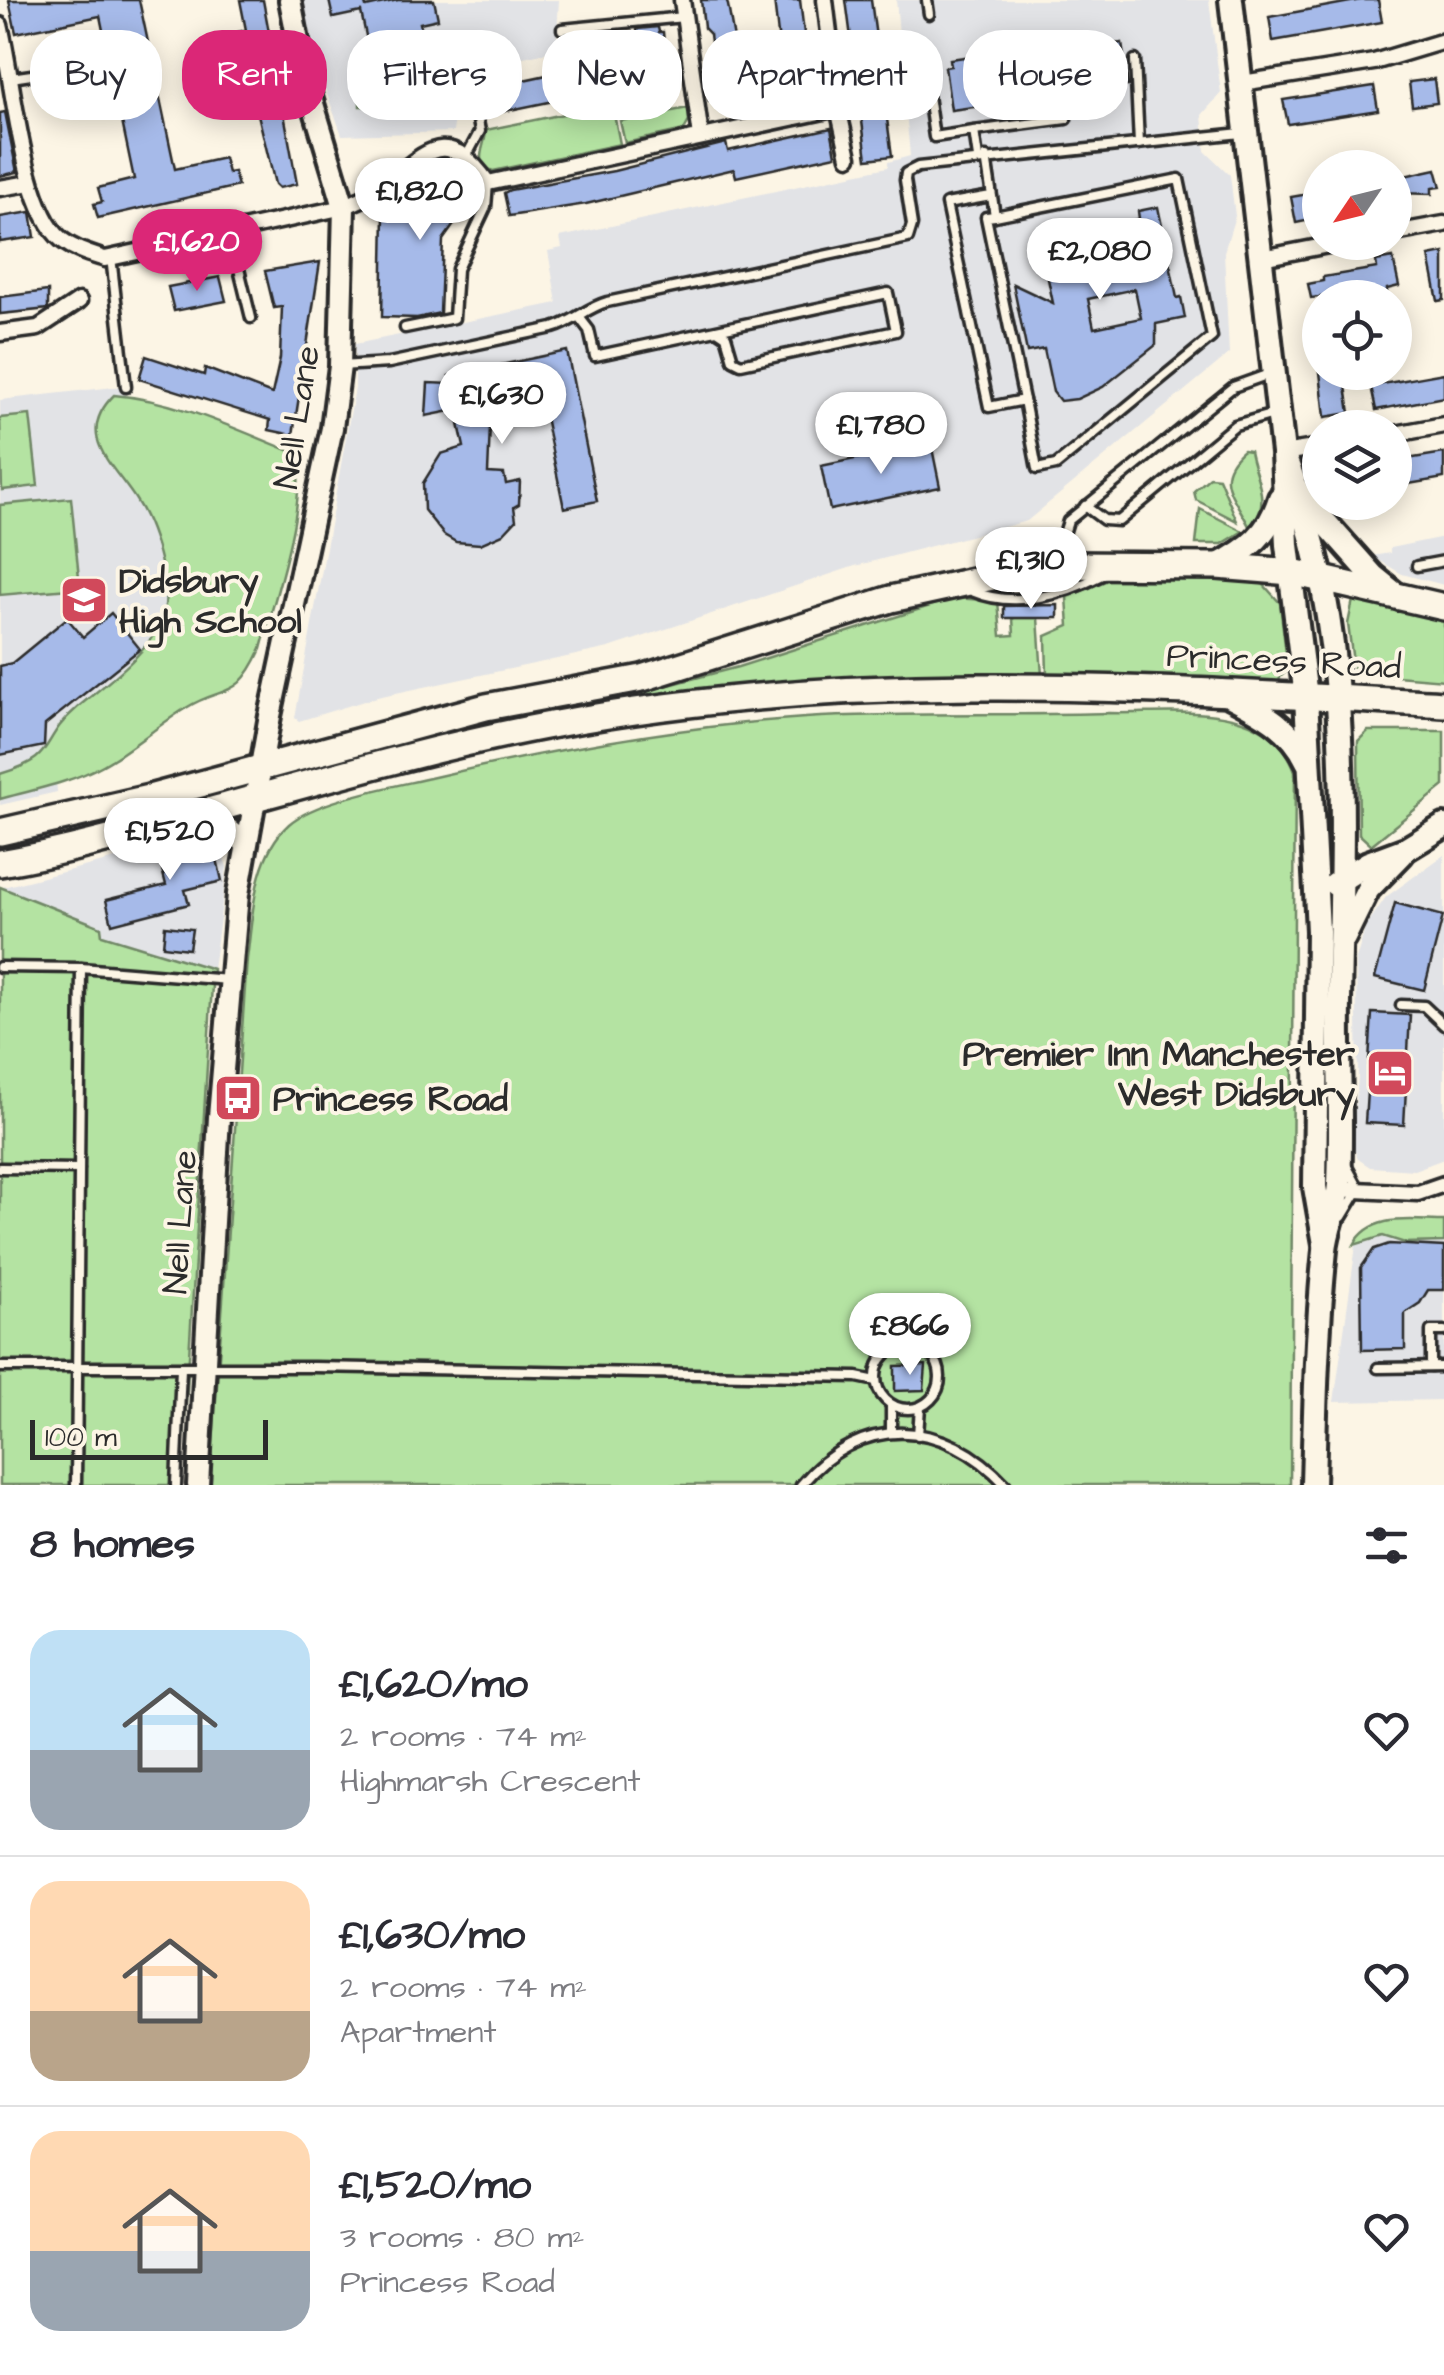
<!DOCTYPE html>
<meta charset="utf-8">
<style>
:root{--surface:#fff;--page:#f7f7f7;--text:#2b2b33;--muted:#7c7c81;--line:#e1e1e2;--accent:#db2777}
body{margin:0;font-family:"Architects Daughter",sans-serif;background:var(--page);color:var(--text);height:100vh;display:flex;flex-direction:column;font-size:38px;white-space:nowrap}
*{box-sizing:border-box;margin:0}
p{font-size:32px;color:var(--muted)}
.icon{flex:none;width:55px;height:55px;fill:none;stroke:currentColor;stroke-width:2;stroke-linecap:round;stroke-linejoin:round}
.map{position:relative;height:1485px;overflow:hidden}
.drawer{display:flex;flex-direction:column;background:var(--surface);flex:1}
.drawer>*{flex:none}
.banner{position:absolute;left:30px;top:30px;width:1385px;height:90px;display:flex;gap:20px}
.needle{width:65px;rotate:235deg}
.controls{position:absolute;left:1302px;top:150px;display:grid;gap:20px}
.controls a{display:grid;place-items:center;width:110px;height:110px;border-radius:50%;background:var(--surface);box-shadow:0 5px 25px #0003;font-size:50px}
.scale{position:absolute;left:30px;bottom:25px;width:238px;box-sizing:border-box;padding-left:10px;border:5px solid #2b2b2b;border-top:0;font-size:28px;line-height:35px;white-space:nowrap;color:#2b2b2b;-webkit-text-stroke:8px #fcf5e5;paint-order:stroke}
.price{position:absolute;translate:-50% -85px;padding:0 22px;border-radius:35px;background:#fff;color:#222;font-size:32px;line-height:65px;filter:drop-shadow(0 2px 5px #0008)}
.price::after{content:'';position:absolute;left:50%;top:60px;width:30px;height:22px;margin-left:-15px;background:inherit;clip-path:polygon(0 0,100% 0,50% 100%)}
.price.selected{background:var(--accent);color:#fff}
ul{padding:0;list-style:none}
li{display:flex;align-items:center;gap:30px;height:250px;padding:0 30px}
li+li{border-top:2px solid var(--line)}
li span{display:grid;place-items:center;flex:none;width:280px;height:200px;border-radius:30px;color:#555}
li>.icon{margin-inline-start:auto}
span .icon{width:120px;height:120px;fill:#fffc;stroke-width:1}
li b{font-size:42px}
h2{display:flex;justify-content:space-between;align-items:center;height:120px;padding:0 30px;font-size:42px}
.chip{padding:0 35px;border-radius:40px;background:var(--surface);box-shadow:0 5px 25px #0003;font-size:35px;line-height:90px}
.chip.selected{background:var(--accent);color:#fff}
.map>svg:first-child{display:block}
.built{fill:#e2e3e6}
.green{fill:#b4e3a2;stroke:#708766;stroke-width:2.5}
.building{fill:#a6bae9;stroke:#2b2b2b;stroke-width:2.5;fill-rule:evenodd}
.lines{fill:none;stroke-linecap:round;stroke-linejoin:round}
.lane-casing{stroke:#2b2b2b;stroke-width:15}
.street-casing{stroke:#2b2b2b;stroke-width:21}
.secondary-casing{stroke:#2b2b2b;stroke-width:28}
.primary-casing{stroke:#2b2b2b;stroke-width:30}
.highway-casing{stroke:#2b2b2b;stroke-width:32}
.lane{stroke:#fcf5e5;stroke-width:8}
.street{stroke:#fcf5e5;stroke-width:14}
.secondary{stroke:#fcf5e5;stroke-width:20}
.primary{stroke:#fcf5e5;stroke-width:22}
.highway{stroke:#fcf5e5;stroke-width:25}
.labels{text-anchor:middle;stroke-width:8;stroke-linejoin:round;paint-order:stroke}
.street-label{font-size:35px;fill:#2b2b2b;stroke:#fcf5e5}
.poi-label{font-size:35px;font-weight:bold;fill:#2b2b2b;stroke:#fcf5e5;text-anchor:start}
</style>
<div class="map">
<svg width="1444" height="1485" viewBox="0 0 1444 1485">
<rect width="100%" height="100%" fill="#fcf5e5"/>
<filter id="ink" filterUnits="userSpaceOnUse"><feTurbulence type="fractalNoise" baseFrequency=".01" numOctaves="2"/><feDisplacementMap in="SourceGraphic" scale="20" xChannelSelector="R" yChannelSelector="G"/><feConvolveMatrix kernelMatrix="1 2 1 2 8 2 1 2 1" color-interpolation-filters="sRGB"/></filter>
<g filter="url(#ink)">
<g class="built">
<polygon points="302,0 559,0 556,50 477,67 447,79 455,117 453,132 342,135 313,56"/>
<polygon points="896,0 1209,0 1221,93 1202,115 1205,151 1230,175 1235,216 1224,252 1229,354 1027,521 855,566 609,648 377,697 299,721 295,718 355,388 355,344 557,303 548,251 562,248 560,237 888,167 888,162 910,156"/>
<polygon points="123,386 138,444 168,608 159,630 54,748 57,792 0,805 0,400"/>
<polygon points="1444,537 1444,585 1402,574 1372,556 1390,553 1390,548"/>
<polygon points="203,837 219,844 227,867 213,969 101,935 3,887"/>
<polygon points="1444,855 1444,1159 1414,1170 1370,1167 1358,1159 1352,1143 1358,1077 1356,959 1366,926 1386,897"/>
<polygon points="1444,1221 1444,1400 1334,1402 1357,1238 1380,1222"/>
</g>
<g class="green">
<polygon points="360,66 426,67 426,107 360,106"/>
<path d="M612,104L620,144L493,171C471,162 486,147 486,130Z"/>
<polygon points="688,108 689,121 684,130 625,143 620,121"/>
<path d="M114,395C176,400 235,429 293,452C313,488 272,606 261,649C237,702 225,684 186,708C157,726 132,749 103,765C73,782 33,790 0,799V774C60,757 37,742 77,708C106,683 155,650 164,611C171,583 152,524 136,500C114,465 73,436 114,395Z"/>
<polygon points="30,415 38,486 2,490 0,418"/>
<path d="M1243,450L1250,451C1255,480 1273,500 1250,528C1234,495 1211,478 1243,450Z"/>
<polygon points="1210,477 1219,478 1237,521 1196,500 1194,491"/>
<polygon points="71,498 80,588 0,595 0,505"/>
<polygon points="1200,509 1243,531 1222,544 1196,544"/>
<polygon points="1117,576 1192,577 1263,584 1280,603 1288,670 1280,677 1279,684 1047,676 1046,636 1069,626 1067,597"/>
<polygon points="955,598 998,601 1001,636 1014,635 1013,618 1038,618 1042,676 641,702 638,693 738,667"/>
<polygon points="1353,600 1444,620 1444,680 1360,673 1354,670 1348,624"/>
<path d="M1109,713C1171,715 1269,697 1295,771L1290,1485H210L247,959C253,915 253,857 289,824C316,800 391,787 430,778C554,749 678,726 805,718C906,712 1007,716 1109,713Z"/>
<polygon points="1368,731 1444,731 1444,786 1371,845 1359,834 1358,741"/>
<polygon points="0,887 101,927 102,935 213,969 181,1485 0,1485"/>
<path d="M1444,1221V1242L1405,1243L1383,1236L1354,1245C1371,1212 1413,1221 1444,1221Z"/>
</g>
<g class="building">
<polygon points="9,0 139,0 175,169 224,158 228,173 234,172 238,186 98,218 94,204 102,202 98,188 134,179 100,16 16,33"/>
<polygon points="240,0 263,0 297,184 279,188 275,184 238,32 246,30"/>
<polygon points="329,0 364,0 366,7 398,0 434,0 438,19 420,23 424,40 369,50 361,12 333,18"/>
<polygon points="701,0 726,0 728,5 741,79 742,98 736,99 737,106 720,108 718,100 709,101 707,86 716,85 710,34 704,28"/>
<polygon points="774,0 800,0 810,83 802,84 803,93 785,95"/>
<polygon points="846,0 871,0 892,156 867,159"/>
<polygon points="1361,0 1378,0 1382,22 1273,41 1269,17"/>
<polygon points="658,27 659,32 663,32 669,95 663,96 664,105 646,107 637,29"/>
<polygon points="1122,43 1128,86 1103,90 1105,99 1078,102 1077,93 951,110 945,67 951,66 950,59 972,56 973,63"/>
<polygon points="598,64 603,89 597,92 491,114 486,88"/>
<polygon points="1434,79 1437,103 1412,106 1409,82"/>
<polygon points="1374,86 1378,110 1288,124 1283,100"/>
<polygon points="5,112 17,172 0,176 0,113"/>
<polygon points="831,128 836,155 736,177 734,169 586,204 509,216 504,193 510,190 614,171 726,143 728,151"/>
<polygon points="434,168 458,172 473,194 471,212 463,212 443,240 440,313 417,318 382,317 384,214"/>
<polygon points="1436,169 1441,187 1432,188 1432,194 1395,193 1395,178"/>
<polygon points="1320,192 1320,218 1296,223 1291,197"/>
<path d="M1158,207L1177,298L1181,297L1185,318L1156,324V345L1103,387L1077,399L1060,401L1053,392L1044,349L1027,352L1013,284L1053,303L1040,240L1139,219L1138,211ZM1135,289L1141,318L1094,328L1088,299Z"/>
<polygon points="31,212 35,237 0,242 0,217"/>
<polygon points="1444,253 1444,300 1438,301 1429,256"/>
<polygon points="1393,258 1399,286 1387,289 1387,293 1367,298 1358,298 1357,293 1311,298 1308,284 1323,281 1323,277 1377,268 1376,261"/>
<polygon points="320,262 293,435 269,430 270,420 139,379 146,356 204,375 205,368 272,394 280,358 282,307 274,308 265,271"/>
<polygon points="220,277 226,301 174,311 168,287"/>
<polygon points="48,291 48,309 0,314 0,297"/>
<polygon points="567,351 597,501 564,508 540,393 491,403 488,473 504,474 506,484 520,481 519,504 514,507 516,520 503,534 480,544 456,542 444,535 424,510 423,483 441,454 464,447 456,410 426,416 428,383 452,384 449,376"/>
<polygon points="1320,372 1344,372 1350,413 1325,417"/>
<polygon points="1444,373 1444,397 1376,410 1371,386"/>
<polygon points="931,443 940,487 830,510 821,466"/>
<polygon points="1444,453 1444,478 1397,486 1395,461"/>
<polygon points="1058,605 1058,618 1004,618 1004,606"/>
<polygon points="111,613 140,649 45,725 44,746 0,755 0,666 12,663 67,618 83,637"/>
<polygon points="213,841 222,881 185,890 189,904 112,924 106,900 166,885 158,854"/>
<polygon points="1395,903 1443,916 1424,990 1375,978"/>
<polygon points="165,926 192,929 189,949 163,946"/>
<polygon points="1372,1013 1410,1015 1404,1125 1365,1123"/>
<polygon points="1389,1244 1444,1247 1444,1290 1428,1290 1420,1303 1405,1313 1405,1349 1362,1350 1361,1268 1374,1249"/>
<polygon points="926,1365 924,1390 895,1391 895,1366"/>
</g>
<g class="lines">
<g class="lane-casing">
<g id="lane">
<polyline points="927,0 929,14"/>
<polyline points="562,29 684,17"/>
<polyline points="1135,60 1139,144"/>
<polyline points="923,61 934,137 974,131"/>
<polyline points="11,78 45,73"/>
<polyline points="466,157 480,131 473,96"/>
<polyline points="986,157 995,216 1179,179 1212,337 1056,465 1037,469 1024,400 989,407 946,204 991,196"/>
<polyline points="978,158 974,131 1066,119"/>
<polyline points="995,216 986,217 1024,400"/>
<polyline points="230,232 251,318"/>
<polyline points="111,257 126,387"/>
<polyline points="579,317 589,330 595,356 888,293 896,331 741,364 733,360 726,336 717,330"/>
<polyline points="405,328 454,318 457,269 486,207 488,183"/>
<path d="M340,366L389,363L553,328C574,322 586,308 607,302L908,238L912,225L905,180L906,173L918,167L1241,133"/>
<polyline points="1371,502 1371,503"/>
<polyline points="1085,506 1104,520 1119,521 1235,425 1274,414"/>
<polyline points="1064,561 1063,537 1068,521 1233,387 1272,373"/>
<polyline points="1417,566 1444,561"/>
<path d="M972,591C1014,609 1063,595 1102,575"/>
<polyline points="0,967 81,968 229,980"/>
<polyline points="1401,1005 1424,1006 1444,1025"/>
<polyline points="0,1168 79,1169"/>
<polyline points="1342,1217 1359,1189 1346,1165"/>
<circle cx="908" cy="1377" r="32"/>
<polyline points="0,1367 314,1367 857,1377 876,1381"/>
<polyline points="1431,1367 1431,1331 1444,1331"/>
<polyline points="1378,1368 1444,1367"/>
<polyline points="891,1432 891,1405"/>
<polyline points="918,1435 920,1407"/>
<polyline points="76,1485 81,968"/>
<polyline points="176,1485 181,1368"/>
<path d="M801,1485C862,1413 944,1418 1006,1485"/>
</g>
</g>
<g class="street-casing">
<g id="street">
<polyline points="682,0 701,137"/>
<polyline points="825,0 838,108 849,157"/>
<path d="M0,25C13,77 22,208 62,240C75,250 90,254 105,259L344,207C356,201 369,197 379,189C424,157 443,120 488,183L838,108"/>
<polyline points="1242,83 1374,62 1444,41"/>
<polyline points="0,188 30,183"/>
<polyline points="1395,233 1444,224"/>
<polyline points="1262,258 1344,242"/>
<polyline points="0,333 38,328 79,301"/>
<polyline points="1395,434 1444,425"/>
<polyline points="1283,453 1320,447"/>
<polyline points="1335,1189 1418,1193 1444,1184"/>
</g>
</g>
<g class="secondary-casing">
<g id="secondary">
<polyline points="195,815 219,821 246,844"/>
<polyline points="198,1485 219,1117 238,894 270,716 332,428 340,366 344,207 305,77 290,0"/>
</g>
</g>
<g class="primary-casing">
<g id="primary">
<polyline points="1231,0 1283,453 1287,545 1306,697 1318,931 1315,1187 1325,1244"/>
<path d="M1286,461C1355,631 1342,823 1339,1001C1338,1062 1342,1123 1339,1184C1338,1206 1327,1228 1325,1250C1317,1328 1315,1406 1313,1485"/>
<polyline points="1301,495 1373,576 1400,598"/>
<path d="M1217,566C1249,549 1269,534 1280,498"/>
<path d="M1225,693C1259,711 1290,725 1307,761"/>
<polyline points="1335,884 1368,863 1408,848 1444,826"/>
<polyline points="1344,938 1368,889 1402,854"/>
</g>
</g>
<g class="highway-casing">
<g id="highway">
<polyline points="0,832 149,798 486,707 642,678 891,599 1024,570 1065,565 1217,566 1292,572 1444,607"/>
<path d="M0,863C72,851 142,830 212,810C325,779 441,745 556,724C857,668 1142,688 1444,704"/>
</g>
</g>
<use href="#lane" class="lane"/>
<use href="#street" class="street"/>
<use href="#secondary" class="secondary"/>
<use href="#primary" class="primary"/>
<use href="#highway" class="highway"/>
</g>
</g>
<defs>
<g id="school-square" transform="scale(2.5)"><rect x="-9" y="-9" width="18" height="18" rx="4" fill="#d1495b" stroke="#fcf5e5"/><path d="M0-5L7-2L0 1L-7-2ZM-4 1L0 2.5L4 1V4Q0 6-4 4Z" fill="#fff"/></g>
<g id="hotel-square" transform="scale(2.5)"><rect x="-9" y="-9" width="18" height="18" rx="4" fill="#d1495b" stroke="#fcf5e5"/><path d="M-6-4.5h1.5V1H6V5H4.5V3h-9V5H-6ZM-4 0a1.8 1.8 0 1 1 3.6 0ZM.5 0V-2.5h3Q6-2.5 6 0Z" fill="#fff"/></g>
<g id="bus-square" transform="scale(2.5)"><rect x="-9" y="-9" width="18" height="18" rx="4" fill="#d1495b" stroke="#fcf5e5"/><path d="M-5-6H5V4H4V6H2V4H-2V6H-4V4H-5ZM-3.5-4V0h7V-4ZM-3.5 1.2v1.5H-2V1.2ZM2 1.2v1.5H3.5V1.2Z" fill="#fff"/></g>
</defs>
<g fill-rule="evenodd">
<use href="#school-square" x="84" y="600"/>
<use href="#hotel-square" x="1390" y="1073"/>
<use href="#bus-square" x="238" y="1098"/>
</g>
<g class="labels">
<g class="street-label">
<text transform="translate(296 417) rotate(-81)" y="12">Nell Lane</text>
<text transform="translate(1284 660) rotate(3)" y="12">Princess Road</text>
<text transform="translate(179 1222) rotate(-86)" y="12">Nell Lane</text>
</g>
<g class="poi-label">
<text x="119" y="592">Didsbury<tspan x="119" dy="40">High School</tspan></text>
<text x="1355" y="1065" text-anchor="end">Premier Inn Manchester<tspan x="1355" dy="40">West Didsbury</tspan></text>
<text x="273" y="1110">Princess Road</text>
</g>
</g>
</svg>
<div class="controls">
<a><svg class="needle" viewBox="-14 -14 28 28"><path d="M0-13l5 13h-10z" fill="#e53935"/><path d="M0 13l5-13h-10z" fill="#7c7c81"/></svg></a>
<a><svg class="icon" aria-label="locate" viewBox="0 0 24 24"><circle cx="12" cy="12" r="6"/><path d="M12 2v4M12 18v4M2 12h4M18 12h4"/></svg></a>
<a><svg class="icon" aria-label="layers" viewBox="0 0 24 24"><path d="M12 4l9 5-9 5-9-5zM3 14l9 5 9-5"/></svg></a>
</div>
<div class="scale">100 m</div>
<b class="price" style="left:420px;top:243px">£1,820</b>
<b class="price selected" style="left:197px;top:294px">£1,620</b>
<b class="price" style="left:1100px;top:303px">£2,080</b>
<b class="price" style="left:502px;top:447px">£1,630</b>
<b class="price" style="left:881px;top:477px">£1,780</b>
<b class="price" style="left:1031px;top:612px">£1,310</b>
<b class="price" style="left:170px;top:883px">£1,520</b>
<b class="price" style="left:910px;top:1378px">£866</b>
<div class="banner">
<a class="chip">Buy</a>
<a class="chip selected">Rent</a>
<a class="chip">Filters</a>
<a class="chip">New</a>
<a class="chip">Apartment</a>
<a class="chip">House</a>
</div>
</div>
<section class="drawer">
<h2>8 homes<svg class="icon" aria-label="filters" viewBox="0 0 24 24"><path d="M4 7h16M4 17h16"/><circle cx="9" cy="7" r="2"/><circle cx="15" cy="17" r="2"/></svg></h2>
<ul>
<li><span style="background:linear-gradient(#bfe0f5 60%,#9aa5b1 0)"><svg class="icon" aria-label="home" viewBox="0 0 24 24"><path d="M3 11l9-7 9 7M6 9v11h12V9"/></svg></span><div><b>£1,620/mo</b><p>2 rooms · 74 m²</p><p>Highmarsh Crescent</p></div><svg class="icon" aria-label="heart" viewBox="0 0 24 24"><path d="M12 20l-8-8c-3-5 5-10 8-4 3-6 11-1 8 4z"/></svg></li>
<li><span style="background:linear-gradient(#ffd9b3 65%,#b9a48a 0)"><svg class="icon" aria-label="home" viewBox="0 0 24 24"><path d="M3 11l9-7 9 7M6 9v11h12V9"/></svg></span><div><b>£1,630/mo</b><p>2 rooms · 74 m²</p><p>Apartment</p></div><svg class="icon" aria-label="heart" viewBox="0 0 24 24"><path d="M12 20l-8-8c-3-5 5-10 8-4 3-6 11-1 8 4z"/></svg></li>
<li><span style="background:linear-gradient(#ffd9b3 60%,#9aa5b1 0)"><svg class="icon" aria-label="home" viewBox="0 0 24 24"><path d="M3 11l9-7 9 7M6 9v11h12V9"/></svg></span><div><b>£1,520/mo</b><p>3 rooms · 80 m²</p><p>Princess Road</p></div><svg class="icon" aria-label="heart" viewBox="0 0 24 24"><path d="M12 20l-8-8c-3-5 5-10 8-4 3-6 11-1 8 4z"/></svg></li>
</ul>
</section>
